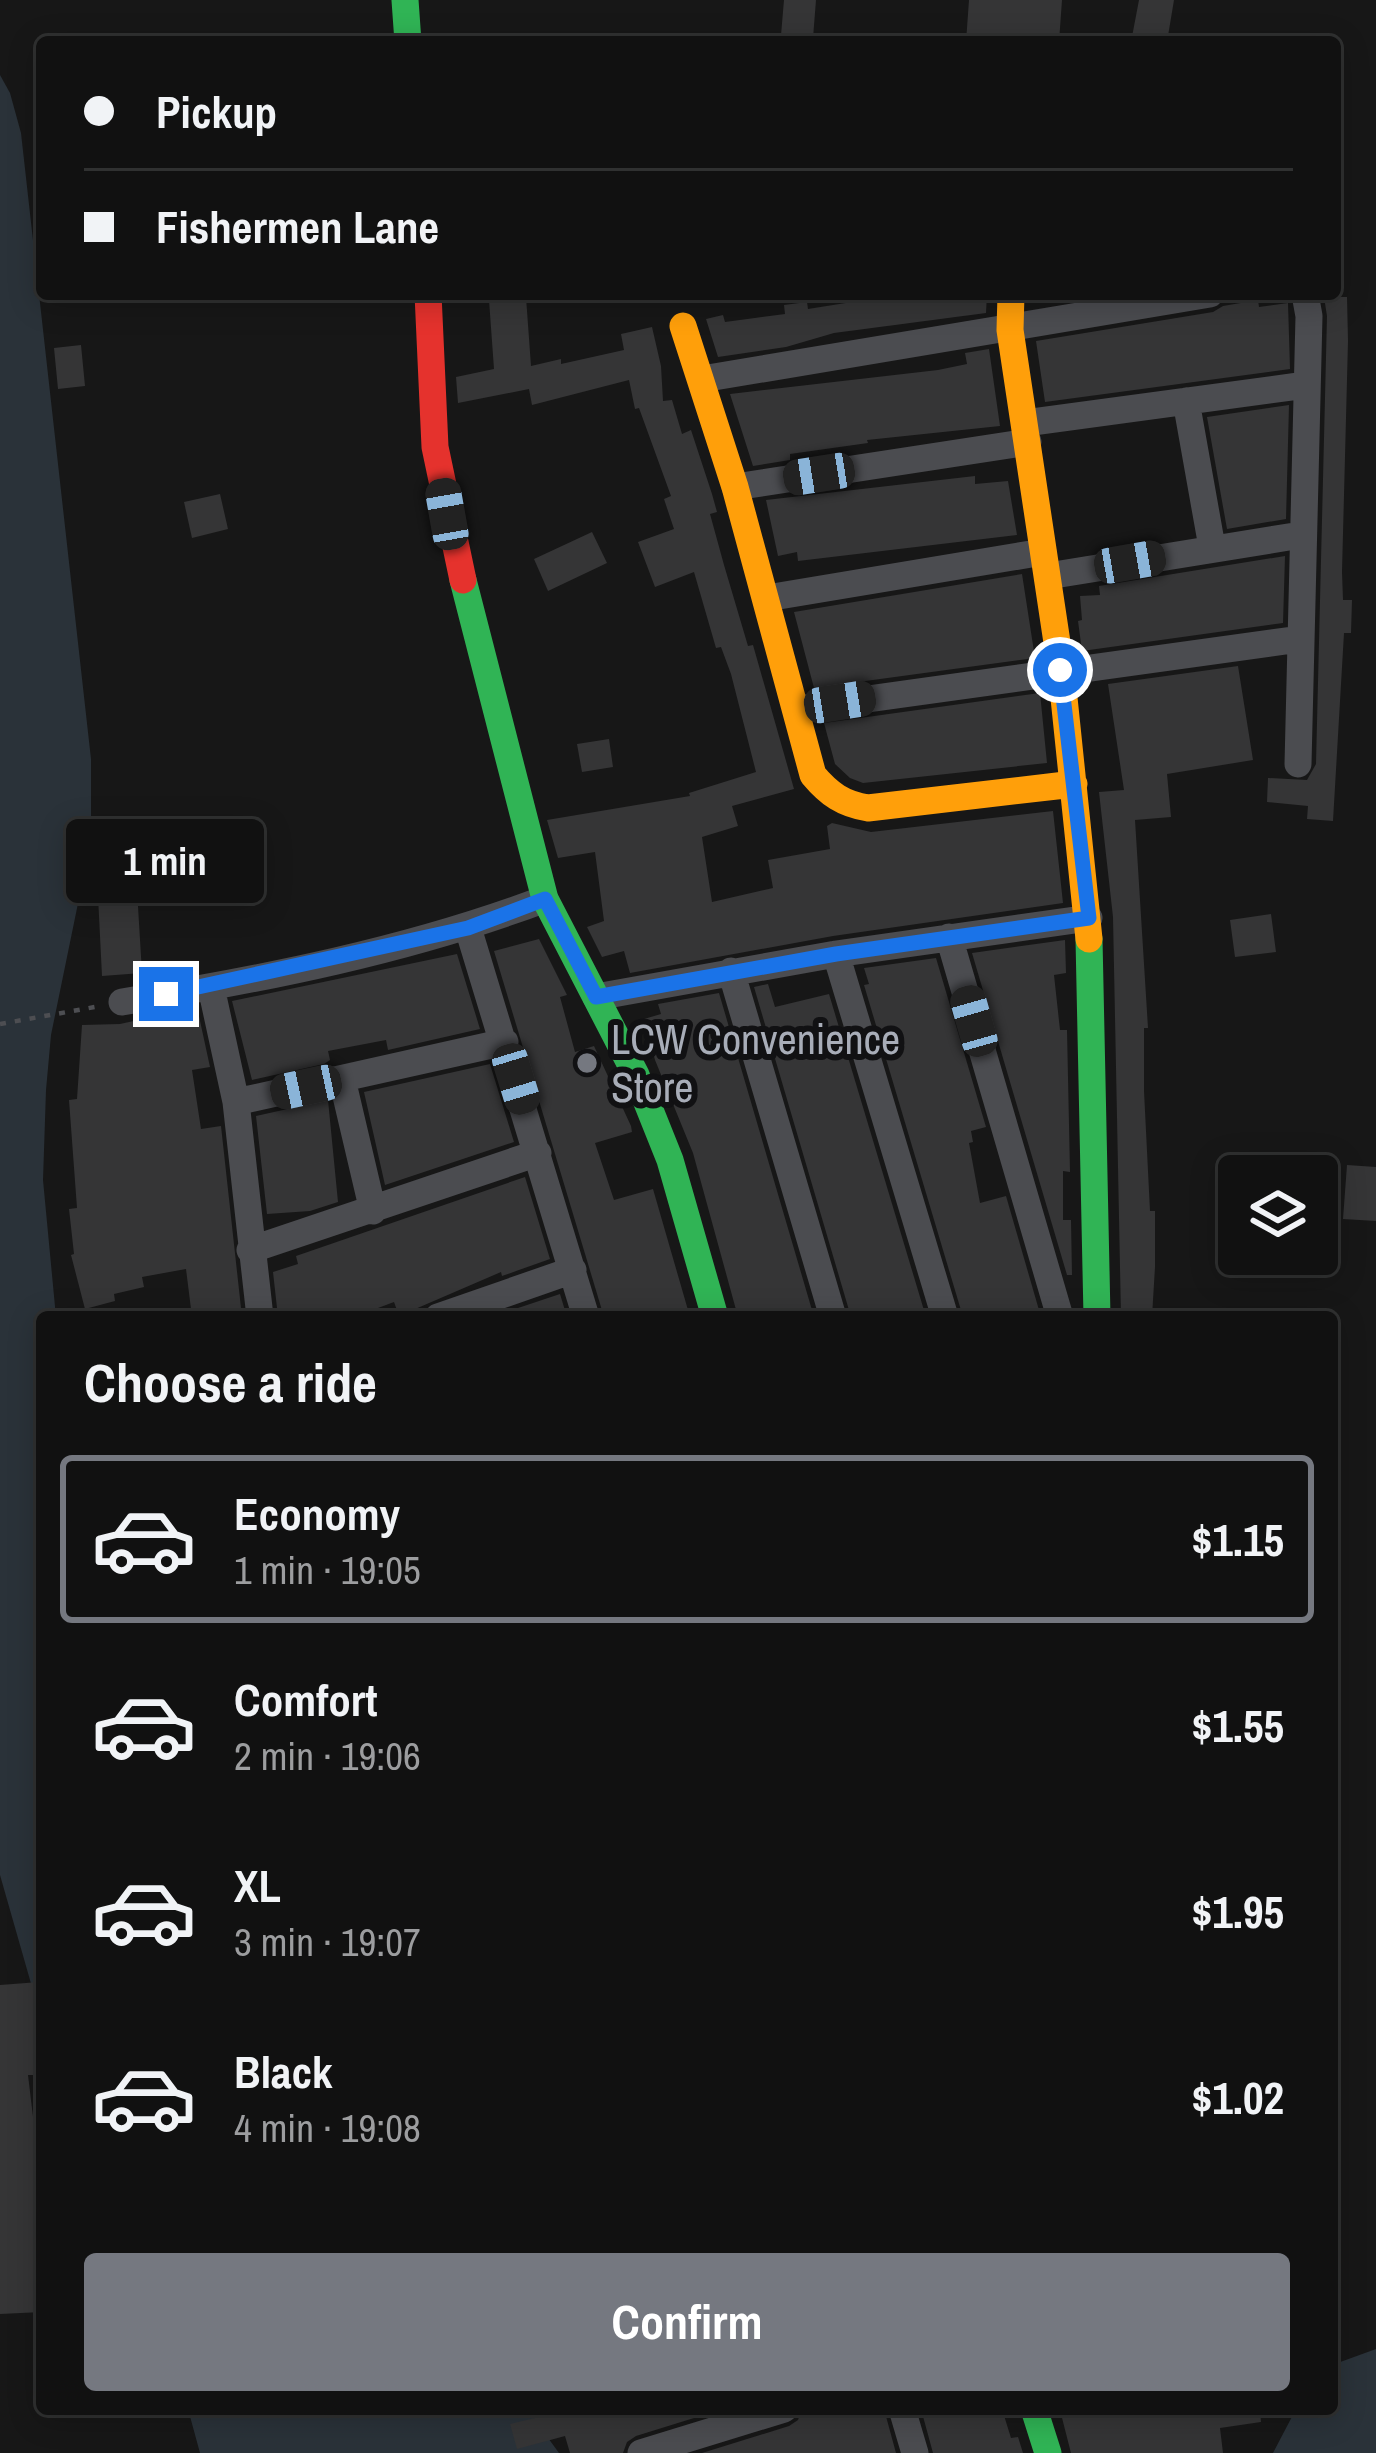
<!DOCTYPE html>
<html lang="en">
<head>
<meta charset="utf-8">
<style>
	:root { --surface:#111; --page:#1e1f1f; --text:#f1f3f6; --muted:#9c9d9f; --line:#303131; --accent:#757880 }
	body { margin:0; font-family:"Archivo Narrow",sans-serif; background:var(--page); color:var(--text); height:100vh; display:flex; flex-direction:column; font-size:45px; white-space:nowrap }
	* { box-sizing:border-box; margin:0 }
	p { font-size:39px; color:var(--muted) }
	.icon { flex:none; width:66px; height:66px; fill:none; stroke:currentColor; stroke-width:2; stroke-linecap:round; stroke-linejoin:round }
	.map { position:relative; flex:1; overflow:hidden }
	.details { position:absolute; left:36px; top:1311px; width:1302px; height:1104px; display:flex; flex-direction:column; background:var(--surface); border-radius:12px; box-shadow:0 6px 30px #0003,0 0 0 3px var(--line) }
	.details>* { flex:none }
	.banner { position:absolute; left:36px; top:36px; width:1305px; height:264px; border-radius:12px; box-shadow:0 6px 30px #0003,0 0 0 3px var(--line); display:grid; align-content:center; height:264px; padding:0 48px; background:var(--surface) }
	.buttons { position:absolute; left:1218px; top:1155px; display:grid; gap:24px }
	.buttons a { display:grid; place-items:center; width:120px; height:120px; border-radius:12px; background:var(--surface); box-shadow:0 6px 30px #0003,0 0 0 3px var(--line); font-size:60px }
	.end { position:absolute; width:54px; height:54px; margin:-27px; border:15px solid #1a73e8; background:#fff; box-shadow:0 0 0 6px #fff }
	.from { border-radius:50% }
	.bubble { position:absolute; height:84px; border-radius:12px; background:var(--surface); box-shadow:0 6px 30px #0003,0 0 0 3px var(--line); font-size:39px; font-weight:700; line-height:84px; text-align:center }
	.car { position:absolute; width:36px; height:72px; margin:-36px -18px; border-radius:15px; box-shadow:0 0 9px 3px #0007; background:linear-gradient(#222 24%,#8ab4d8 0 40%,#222 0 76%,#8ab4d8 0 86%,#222 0) }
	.banner b { display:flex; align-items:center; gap:42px; height:114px; font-size:45px }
	.banner b+b { border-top:3px solid var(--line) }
	.banner i { width:30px; height:30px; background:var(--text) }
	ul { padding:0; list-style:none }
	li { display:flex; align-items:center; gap:36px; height:168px; margin:0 24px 18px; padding:0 24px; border:6px solid transparent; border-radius:12px }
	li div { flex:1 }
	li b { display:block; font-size:45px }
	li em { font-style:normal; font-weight:700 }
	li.selected { border-color:var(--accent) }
	li>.icon { width:108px; height:108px; stroke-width:1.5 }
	h2 { padding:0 48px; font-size:54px; line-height:144px }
	.primary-button { display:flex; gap:24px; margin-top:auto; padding:24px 48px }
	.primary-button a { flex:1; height:138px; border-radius:12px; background:var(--accent); color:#fff; font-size:48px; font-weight:700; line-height:138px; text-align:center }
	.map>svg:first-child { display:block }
</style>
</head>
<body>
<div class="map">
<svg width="1376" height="2453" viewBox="0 0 1376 2453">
	<rect width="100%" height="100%" fill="#171717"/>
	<!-- water -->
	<path fill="#2a3239" d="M0,75L10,93L21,133L91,759V840L51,1035L46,1090L43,1180L56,1317H42V2022L0,1875Z
		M1376,2349V2453H1273L1296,2409H1332V2365Z
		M188,2409H527L559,2453H200Z"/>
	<!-- building -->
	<path fill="#353536" d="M784,0H816L813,38L781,35Z
		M969,0H1062L1059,42H966Z
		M1139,0H1174L1167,42H1131Z
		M902,294H987L986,313L834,333L786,347L718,357L706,319L723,315L725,322L785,314L784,305L807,302L808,309Z
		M526,297L531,366L561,359V364L624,350L621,334L652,327L661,366L663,401L672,400L682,434L691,430L712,494L717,512L710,514L724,565L748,646L753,645L794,789L732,806L738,826L702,837L712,902L773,888L768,860L830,849L827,826L832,823L871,832L1053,811L1063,903L833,936L630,973L624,951L602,957L587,927L604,921L595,852L558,858L547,820L690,796L689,793L756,772L731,674L721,647L716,648L694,572L655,587L638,542L674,529L664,499L671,496L639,408L635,409L629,380L532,405L529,389L458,403L456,377L494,369L489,300Z
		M1324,297H1347L1348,341L1342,572L1343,600H1352L1351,633H1344L1333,821L1307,819L1308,806L1267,802L1268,778L1307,780L1316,764L1327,316Z
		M1258,300L1259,307L1288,303L1290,369L1045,402L1036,341L1213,312L1223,306Z
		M81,345L85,386L58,389L54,348Z
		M989,349L1000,426L867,440L868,443L790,454V460L753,466L730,394L938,370L967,364L965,353Z
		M1289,405L1286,519L1227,529L1207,417Z
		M975,476V484L1008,481L1017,535L798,561L797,552L778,556L766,500Z
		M220,494L228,529L192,538L184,502Z
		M592,532L607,563L548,591L534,559Z
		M1285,556L1283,623L1082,651L1078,621L1082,620L1080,596L1100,595L1099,586Z
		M1022,574L1035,658L814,688L794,612Z
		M1238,666L1253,760L1167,774L1171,817L1135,820L1148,1028H1144V1091L1150,1211H1155V1267L1152,1317H1121L1113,917L1099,792L1124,790L1108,684Z
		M1040,693L1047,763L863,783L850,778L835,764L824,723Z
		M609,739L613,767L582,772L577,744Z
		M136,873L142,973L102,976L97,876Z
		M1271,914L1276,952L1235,957L1230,920Z
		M539,939L567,995L560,997L575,1052L594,1046L631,1126L632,1132L595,1143L614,1200L653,1189L690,1317H604L494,951Z
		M1065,940L1066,973L1054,975L1060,1030H1067L1070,1172L1063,1171V1220H1071L1072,1275H1067L972,953Z
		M457,954L480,1029L388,1050L386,1040L328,1051L330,1060L324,1064L252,1080L232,1001Z
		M936,958L986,1127L971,1131L973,1142L969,1143L980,1203L1006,1196L1041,1317H963L864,985L869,984L864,968Z
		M768,984L775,1007L829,994L926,1317H851L754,987Z
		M719,993L814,1317H738L693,1153L655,1060L644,1019L661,1014L658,1004Z
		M197,1007L210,1067L192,1070L201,1129L221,1126L242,1317H192L186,1269L142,1277L144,1287L114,1294L115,1301L85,1309L71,1255L74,1254L69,1209L77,1208L69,1100L77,1099L82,1025L120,1024Z
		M490,1064L514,1142L385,1185L364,1092Z
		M328,1100L338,1202L310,1211L267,1214L256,1116Z
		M1347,1165L1376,1167V1221L1343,1219Z
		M525,1177L550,1259L502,1276L501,1272L399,1316L394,1302L354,1317H278L273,1272L298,1264L296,1256Z
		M560,1294L567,1317H513L512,1310Z
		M39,1982L42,2075H28L34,2125L42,2124V2312L0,2314V1985Z
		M554,2409H723L636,2436L627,2442L623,2453H570L565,2436L517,2449L510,2424L555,2413Z
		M802,2409H810L811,2416L838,2409H884L896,2453H702L789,2426L798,2420Z
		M921,2409H1002L1011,2438L1018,2437L1023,2453H933Z
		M1080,2409H1260L1261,2422L1220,2428L1223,2453H1071L1061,2414Z"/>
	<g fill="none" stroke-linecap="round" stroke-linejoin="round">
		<!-- path -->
		<path stroke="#4d4e52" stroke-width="4.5" stroke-dasharray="6 9" stroke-linecap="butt" d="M0,1024L95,1007"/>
		<!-- street -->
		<path stroke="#4b4c50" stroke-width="27" d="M702,379L1210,294
			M1186,401L1212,547
			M1025,423L1306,385
			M735,487L1028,442
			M1048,576L1301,535
			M767,598L1043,552
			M796,709L1300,639
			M1298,764L1309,316L1305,294
			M468,928L586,1317
			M949,937L1060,1317
			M836,954L945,1317
			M731,971L833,1317
			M211,987L236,1102L260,1317
			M596,997L836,954L1089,918
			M122,1002C264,979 410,950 545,899
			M342,1079L373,1211
			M236,1102L505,1042
			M250,1250L538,1153
			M438,1317L573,1270
			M902,2409L915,2453
			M641,2453L784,2409"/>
		<!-- fast -->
		<path stroke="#30b455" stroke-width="27" d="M405,0L408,42
			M463,580L545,899L636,1075L670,1160L715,1317
			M1089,939L1097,1317
			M1034,2409L1048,2453"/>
		<!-- slow -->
		<path stroke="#ff9f0a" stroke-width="27" d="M1011,294L1010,330L1061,669L1089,939
			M683,326L735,487L813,775C829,794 843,804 868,808L1074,784"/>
		<!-- jam -->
		<path stroke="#e5322d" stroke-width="27" d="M428,294L435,447L463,580"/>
	</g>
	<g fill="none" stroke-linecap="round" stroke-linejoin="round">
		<!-- route -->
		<path stroke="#1a73e8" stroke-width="15" d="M166,994L468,928L545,899L596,997L836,954L1089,918L1060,670"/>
	</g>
	<!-- markers -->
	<circle fill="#757880" stroke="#111113" stroke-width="4.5" cx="587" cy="1063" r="12"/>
	<g text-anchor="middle" stroke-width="12" stroke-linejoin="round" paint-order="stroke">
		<!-- poi labels -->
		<g font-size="42" fill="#a8adb8" stroke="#111113" text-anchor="start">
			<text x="611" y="1054">LCW Convenience<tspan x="611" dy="48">Store</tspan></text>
		</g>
	</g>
</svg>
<div class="buttons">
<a><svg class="icon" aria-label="layers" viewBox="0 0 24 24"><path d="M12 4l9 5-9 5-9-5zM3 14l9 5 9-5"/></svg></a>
</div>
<i class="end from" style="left:1060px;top:670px"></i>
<i class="end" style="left:166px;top:994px"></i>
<div class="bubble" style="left:66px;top:819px;width:198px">1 min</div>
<i class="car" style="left:819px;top:474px;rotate:261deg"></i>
<i class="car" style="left:447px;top:514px;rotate:350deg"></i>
<i class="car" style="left:1130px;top:562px;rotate:80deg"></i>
<i class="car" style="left:840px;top:702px;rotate:81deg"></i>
<i class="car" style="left:974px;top:1021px;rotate:344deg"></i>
<i class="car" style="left:516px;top:1079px;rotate:163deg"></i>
<i class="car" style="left:306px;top:1087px;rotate:258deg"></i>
<div class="banner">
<b><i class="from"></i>Pickup</b>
<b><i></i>Fishermen Lane</b>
</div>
<section class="details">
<h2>Choose a ride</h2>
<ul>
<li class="selected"><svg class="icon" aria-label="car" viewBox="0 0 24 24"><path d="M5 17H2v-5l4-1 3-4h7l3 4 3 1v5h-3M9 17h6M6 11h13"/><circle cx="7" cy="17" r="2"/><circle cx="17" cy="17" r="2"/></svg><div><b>Economy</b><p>1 min · 19:05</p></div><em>$1.15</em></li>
<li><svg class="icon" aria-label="car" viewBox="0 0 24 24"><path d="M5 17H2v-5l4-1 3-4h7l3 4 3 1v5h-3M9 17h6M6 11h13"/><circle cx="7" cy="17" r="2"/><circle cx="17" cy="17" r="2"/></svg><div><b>Comfort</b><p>2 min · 19:06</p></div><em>$1.55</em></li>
<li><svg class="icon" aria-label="car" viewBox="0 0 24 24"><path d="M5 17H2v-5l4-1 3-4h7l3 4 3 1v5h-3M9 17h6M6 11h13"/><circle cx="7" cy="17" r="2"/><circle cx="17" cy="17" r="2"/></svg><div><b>XL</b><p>3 min · 19:07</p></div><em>$1.95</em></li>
<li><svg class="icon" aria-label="car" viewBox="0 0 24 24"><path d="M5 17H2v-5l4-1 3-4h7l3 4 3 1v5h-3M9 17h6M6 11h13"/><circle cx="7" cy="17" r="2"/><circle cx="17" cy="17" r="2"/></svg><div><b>Black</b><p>4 min · 19:08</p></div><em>$1.02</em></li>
</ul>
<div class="primary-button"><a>Confirm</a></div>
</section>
</div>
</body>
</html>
